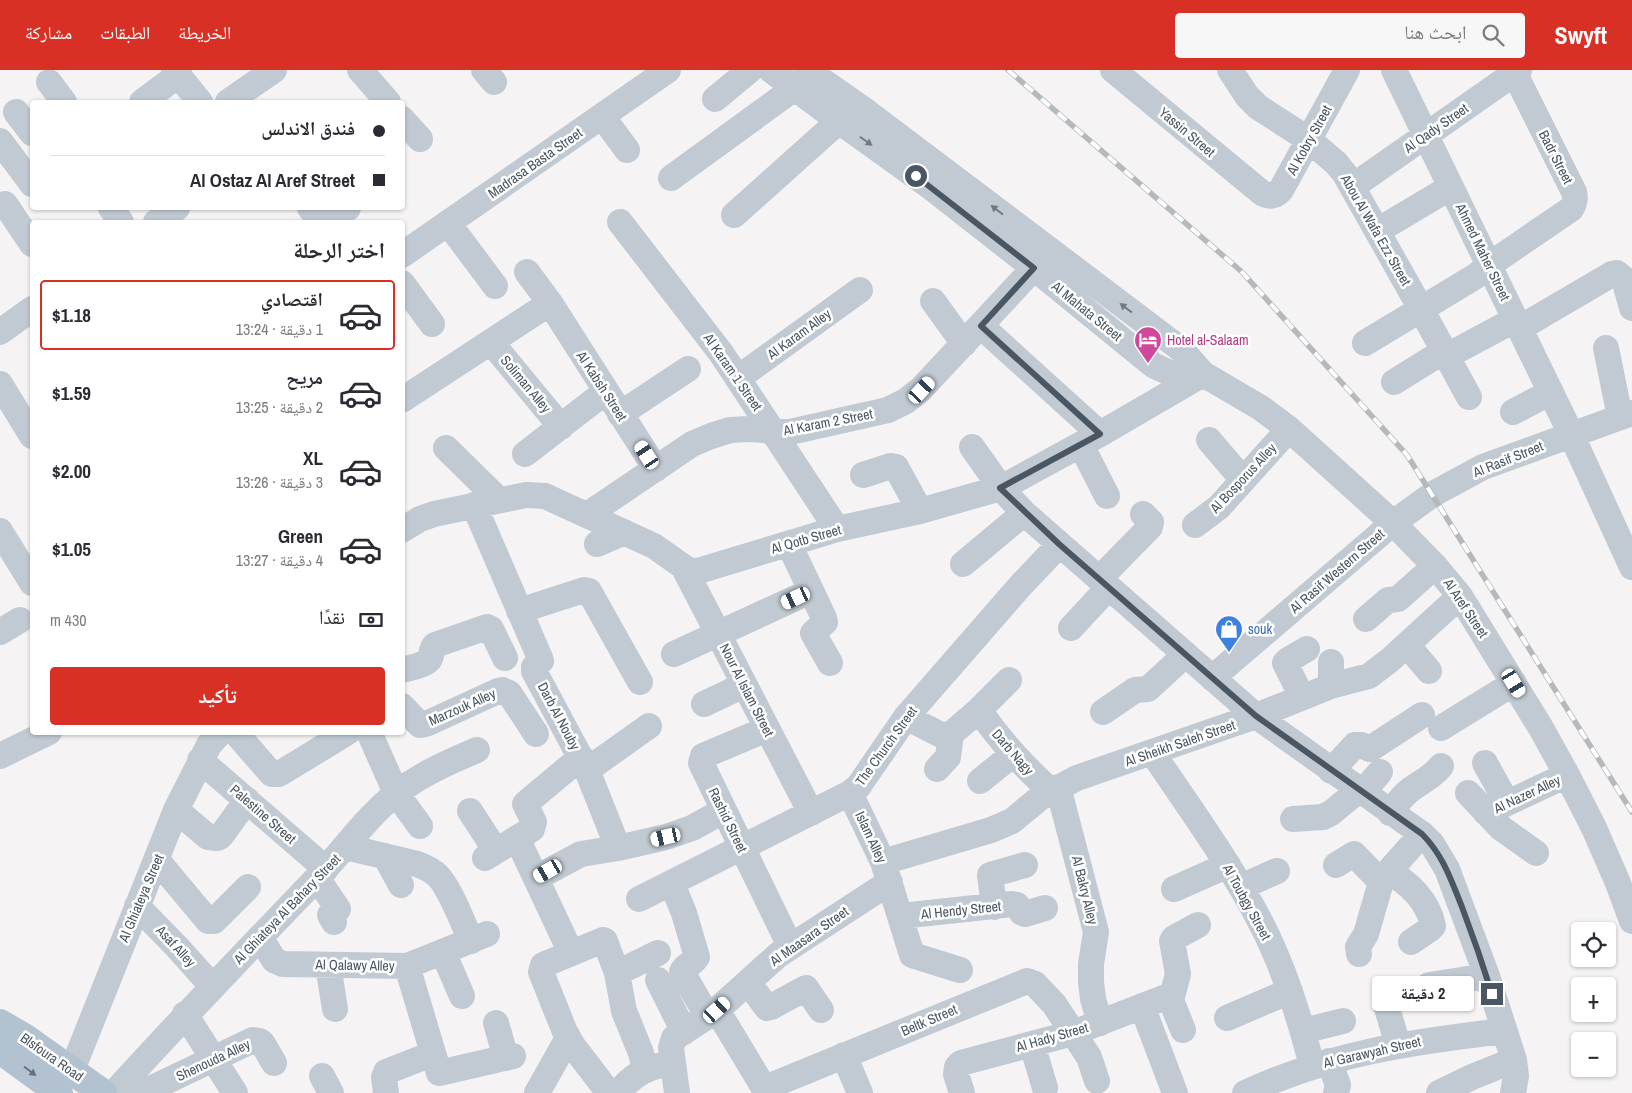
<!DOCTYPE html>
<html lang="ar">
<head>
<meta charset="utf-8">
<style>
	:root { --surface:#fff; --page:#f7f7f7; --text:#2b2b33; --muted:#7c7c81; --line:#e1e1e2; --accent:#d93025 }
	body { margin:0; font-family:"Archivo Narrow","Noto Naskh Arabic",sans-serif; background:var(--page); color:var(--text); direction:rtl; height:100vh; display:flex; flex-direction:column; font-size:19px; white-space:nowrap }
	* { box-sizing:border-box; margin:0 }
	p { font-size:16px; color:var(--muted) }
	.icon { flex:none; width:28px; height:28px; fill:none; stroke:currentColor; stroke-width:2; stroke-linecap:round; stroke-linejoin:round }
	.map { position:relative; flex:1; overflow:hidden; direction:ltr }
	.drawer { position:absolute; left:30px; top:150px; width:375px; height:515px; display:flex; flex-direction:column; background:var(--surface); border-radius:5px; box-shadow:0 1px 4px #0004; direction:rtl }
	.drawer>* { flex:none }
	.top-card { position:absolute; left:30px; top:30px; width:375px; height:110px; border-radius:5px; box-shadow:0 1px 4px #0004; direction:rtl; display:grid; align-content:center; height:110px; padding:0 20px; background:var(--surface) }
	.fabs { position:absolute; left:1571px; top:852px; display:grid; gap:10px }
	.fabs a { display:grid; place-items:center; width:45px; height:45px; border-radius:5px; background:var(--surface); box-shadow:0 1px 4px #0004; font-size:25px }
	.end { position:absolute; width:22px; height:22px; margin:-11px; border:6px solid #4a5661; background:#fff; box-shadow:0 0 0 2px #fff }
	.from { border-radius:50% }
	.bubble { position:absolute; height:35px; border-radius:5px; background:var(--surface); box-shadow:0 1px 4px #0004; font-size:16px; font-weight:800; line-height:35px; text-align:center; direction:rtl }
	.car { position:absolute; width:15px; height:30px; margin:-15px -8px; border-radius:6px; box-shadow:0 0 4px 1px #0007; background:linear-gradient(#fff 24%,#345 0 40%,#fff 0 76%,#345 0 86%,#fff 0) }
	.top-card b { display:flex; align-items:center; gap:18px; height:48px; font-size:19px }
	.top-card b+b { border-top:1px solid var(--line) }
	.top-card i { width:12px; height:12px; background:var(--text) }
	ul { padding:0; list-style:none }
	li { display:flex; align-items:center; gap:15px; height:70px; margin:0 10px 8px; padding:0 10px; border:2px solid transparent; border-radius:5px }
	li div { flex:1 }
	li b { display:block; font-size:19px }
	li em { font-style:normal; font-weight:800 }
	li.on { border-color:var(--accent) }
	li>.icon { width:45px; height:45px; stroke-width:1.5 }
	h2 { padding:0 20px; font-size:22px; line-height:60px }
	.pay { display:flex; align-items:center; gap:12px; height:55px; padding:0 20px; font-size:19px }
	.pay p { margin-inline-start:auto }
	.button { display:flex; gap:10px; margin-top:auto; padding:10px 20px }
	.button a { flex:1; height:58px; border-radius:5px; background:var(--accent); color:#fff; font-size:20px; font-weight:800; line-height:58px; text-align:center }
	header { display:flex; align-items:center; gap:30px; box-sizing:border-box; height:70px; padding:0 25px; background:var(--accent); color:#fff }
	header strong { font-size:24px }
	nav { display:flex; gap:28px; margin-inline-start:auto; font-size:18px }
	.search { width:350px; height:45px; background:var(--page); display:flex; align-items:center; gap:12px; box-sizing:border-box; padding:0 18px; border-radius:5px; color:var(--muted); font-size:19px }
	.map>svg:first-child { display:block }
</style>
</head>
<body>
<header>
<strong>Swyft</strong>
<div class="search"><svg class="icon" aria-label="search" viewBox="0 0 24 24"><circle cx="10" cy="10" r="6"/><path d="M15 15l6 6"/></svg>ابحث هنا</div>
<nav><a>الخريطة</a><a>الطبقات</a><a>مشاركة</a></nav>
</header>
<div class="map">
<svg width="1632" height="1023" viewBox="0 0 1632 1023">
	<rect width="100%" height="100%" fill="#f5f3f3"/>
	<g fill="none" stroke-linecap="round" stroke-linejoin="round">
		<!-- minor -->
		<path stroke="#c1cad2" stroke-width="26" d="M174,0L200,32
			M360,0L388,32
			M484,0L494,12
			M771,0L839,51L932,118L1034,198L1153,295C1172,305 1181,307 1202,304
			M807,0L867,42L1182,280L1203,304L1261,338L1289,359L1393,453L1435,496L1460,526L1541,658L1567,705L1594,758L1618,813L1632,851
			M1113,0L1262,123C1270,127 1274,127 1281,120L1347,0
			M1230,0L1247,26L1258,37L1309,70L1336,93L1345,104L1421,239L1469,327
			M1394,0L1571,364L1632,497
			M49,12L64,32
			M715,29L750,0
			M142,32L169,12L179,0
			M228,32L274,0
			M16,42L32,63
			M602,46L627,80
			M402,49L420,69
			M0,71L32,114
			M671,108L796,17
			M1352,117L1519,0
			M5,134L32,174
			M111,138L121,152
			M310,138L320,152
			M734,145L839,51
			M156,152L177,138
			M328,152L348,138
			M620,152L721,283L837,459
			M448,153L495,216
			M1377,161L1451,117
			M402,185L668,0
			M527,202L550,233L656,399
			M402,213L432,254
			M933,231L964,274
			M981,256L1100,364
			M1520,258L1612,204L1617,203L1624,209L1632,238
			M0,262L32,239
			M491,272L561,357
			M1365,273L1476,206L1489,195L1571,139C1575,133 1576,129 1574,122L1513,0
			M1606,278L1620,347
			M1447,286L1516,249
			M738,308L860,220
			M1394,312L1444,281
			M0,314L32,366
			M402,330L550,233
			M1513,342L1551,322
			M620,344L688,299
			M1209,370L1243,410
			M1081,375L1107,426
			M972,377L1001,418L1024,443L1256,646L1422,764L1432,774L1447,799L1487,906L1514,990L1516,1006L1513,1023
			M446,378L499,430
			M525,384L605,322
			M863,405L891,396L896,397L920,441
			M474,435L540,588L541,591L534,597V601L587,700L618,778
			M587,445L692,374L711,366L730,360L750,359L790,362L888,340L906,331L921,319L1034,198
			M1195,455L1219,437L1289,359
			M402,460L420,449L434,444L526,425L545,426L654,476L688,500L698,501L837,459L920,441L1001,418L1100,364L1203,304
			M0,461L32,513
			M597,474L624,462
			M789,474L824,548L825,552L813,563L830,593
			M963,494L1024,443
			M684,498L811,743
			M1099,509L1150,457L1151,452L1143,444
			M519,541L584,520L589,521L640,612
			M1366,549L1388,530L1398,529L1435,496
			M1071,558L1109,517
			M0,562L20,550
			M1407,575L1429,601
			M674,584L811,521
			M1331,592V616
			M402,600C410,598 424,595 429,590C433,585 430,580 435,575L487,557L491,559L505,588
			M1212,608L1393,453L1433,424L1483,397L1632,343
			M1302,627L1285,593L1288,590L1307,579
			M704,634L744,615
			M402,636L420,655L426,654L498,621L502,620L509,623L536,664
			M979,640C1000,671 1023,696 1051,721
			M1103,642L1135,620L1148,619L1185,585
			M906,647L941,665L951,664L979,640L1009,610
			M1441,658L1514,613
			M767,659L703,686L701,693L790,876
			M235,662L269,701L272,704H279L348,662
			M369,662L396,723L420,756
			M1152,682C1191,740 1233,797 1264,859C1286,903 1300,949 1312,996
			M0,686L49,662
			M200,690L326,799
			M1485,693L1507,733
			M937,699L948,687L951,664
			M587,700L649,656
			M1331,701L1355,675H1361L1370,679L1422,645
			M980,711L1012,685
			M1058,717L1096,862L1091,894V912L1093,929L1100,953
			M850,723L883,792L912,885L960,900
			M1362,723L1380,702
			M1468,723L1501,758L1536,783
			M176,740L208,767L217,768L221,766L247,730
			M470,741L496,781
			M1390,743C1396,735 1401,727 1409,721C1420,712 1432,708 1441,696
			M1486,743L1567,705
			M1293,749L1323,747L1331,743L1359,720
			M517,768L571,883
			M346,777L417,794C425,797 432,800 438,806C451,820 463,853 471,871
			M385,786L401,815
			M485,788L532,759L534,752L525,734L581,687
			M157,790L208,851H214L248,817
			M883,792L991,760L1012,751L1041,727L1077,708L1256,646L1331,616L1369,606L1390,590L1460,526
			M1336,795L1354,784L1381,812
			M1389,801C1409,814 1428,830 1433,856L1430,859L1411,872
			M317,808L338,839L330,845L334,852
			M536,808L581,784L618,778L666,767L692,758L723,741
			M672,814L684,843L697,887C694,894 684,895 682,902L708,947
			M1241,817L1277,801
			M1174,819L1228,795
			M639,829L850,723L858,717L906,647L1021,515L1059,475
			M137,836L177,877L213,917
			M994,837L990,805L1025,795
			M901,846L1012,834L1017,835L1022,843L1025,844L1045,838
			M260,867L274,890L283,894L407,896L487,864
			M443,882L462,926
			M1359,884L1358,877L1366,864L1381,812L1389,801L1422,764
			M328,895L335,939
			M407,896L439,1003L513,986
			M617,903L658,883
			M658,910L684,962
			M748,912L767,938L771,937L806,918L821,940
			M1429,915L1487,906
			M1386,935L1398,975
			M1142,936L1175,1023
			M717,940L767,1023
			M185,944L235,1023
			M1227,948L1290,921
			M496,953L506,988
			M1183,960L1171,930L1178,904L1172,871L1174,868L1198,855
			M1303,961L1343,951
			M1032,974L1045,1018
			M844,985L860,1023
			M1329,991L1338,1015L1336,1023
			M72,1000L176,740L209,675L221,662
			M322,1006L331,1023
			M765,1018L1027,911L1035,914L1054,934L1089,987L1097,1011
			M114,1023C180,950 249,879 317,808C344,780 367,746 397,723C421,704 449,692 477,680
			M142,1023L253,970L260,971L263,974L274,993
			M386,1023L384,1007L386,1002L432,984
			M537,1023L568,968
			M609,1023L573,976L565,962L541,902L543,895L603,870L605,871L617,903L624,941L641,983L645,1000
			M618,1023C629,1009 644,998 662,995
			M677,1023L671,978L674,968L717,940L778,885L890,812
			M962,1023L956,1004L957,997L961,993L1073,963L1171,925
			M1245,1023C1332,983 1410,972 1504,961
			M1439,1023L1472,1007L1514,990"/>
		<!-- major -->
		<path stroke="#b3c2d1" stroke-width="28" d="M0,953L24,967L103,1023
			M0,980L59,1023"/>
		<!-- rail casing -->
		<g stroke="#b5b8bd" stroke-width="5.5">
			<path id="rail" d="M1008,0L1242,202L1407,385L1632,742"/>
		</g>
		<!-- rail -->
		<use href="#rail" stroke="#fff" stroke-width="4" stroke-dasharray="11" stroke-linecap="butt"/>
	</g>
	<!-- one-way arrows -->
	<defs><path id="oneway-solid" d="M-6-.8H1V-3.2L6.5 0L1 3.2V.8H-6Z" transform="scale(1.25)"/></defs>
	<g fill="#6e7983">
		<use href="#oneway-solid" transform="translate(866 71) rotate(35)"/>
		<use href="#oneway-solid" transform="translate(997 140) rotate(-143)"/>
		<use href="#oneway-solid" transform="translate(1126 238) rotate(-143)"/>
	</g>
	<use fill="#64717d" href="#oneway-solid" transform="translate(30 1001) rotate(37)"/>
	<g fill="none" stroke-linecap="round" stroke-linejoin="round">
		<!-- route -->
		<path stroke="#4a5661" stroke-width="6" d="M916,106L1034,198L981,256L1100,364L1000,418L1059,474L1256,646L1422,764C1443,785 1451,810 1462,837C1473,866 1483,895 1492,924"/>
	</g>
	<!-- icons -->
	<defs>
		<g id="hotel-pin" transform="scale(1.4375)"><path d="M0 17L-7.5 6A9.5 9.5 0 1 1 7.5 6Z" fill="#d1479c" stroke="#fff"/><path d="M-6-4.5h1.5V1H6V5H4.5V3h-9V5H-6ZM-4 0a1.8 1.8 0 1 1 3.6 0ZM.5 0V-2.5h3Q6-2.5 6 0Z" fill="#fff"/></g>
		<g id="shop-pin" transform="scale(1.4375)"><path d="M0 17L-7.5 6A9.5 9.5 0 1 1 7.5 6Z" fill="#3f7fe0" stroke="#fff"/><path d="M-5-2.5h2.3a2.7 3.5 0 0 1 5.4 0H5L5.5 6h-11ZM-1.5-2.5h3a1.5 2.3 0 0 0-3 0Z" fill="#fff"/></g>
	</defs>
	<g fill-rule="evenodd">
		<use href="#hotel-pin" x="1148" y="270"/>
		<use href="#shop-pin" x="1229" y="559"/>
	</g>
	<g text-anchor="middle" stroke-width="5" stroke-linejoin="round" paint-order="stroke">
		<!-- street labels -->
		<g font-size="14" fill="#4a5661" stroke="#fff">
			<text transform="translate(1436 58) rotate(-35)" y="5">Al Qady Street</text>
			<text transform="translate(1187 62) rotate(40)" y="5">Yassin Street</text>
			<text transform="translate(1309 70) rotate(-61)" y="5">Al Kobry Street</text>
			<text transform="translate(1556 87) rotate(63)" y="5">Badr Street</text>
			<text transform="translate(535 93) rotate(-35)" y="5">Madrasa Basta Street</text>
			<text transform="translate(1376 160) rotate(60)" y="5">Abou Al Wafa Ezz Street</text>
			<text transform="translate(1483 182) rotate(64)" y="5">Ahmed Maher Street</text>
			<text transform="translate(1087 241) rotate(39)" y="5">Al Mahata Street</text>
			<text transform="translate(799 264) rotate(-36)" y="5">Al Karam Alley</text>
			<text transform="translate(733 302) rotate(55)" y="5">Al Karam 1 Street</text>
			<text transform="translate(526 314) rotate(50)" y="5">Soliman Alley</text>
			<text transform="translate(602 316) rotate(57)" y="5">Al Kabsh Street</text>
			<text transform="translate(828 352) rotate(-11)" y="5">Al Karam 2 Street</text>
			<text transform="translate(1508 389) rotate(-22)" y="5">Al Rasif Street</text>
			<text transform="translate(1243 408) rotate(-47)" y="5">Al Bosporus Alley</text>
			<text transform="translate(806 469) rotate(-16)" y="5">Al Qotb Street</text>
			<text transform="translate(1337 501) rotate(-41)" y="5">Al Rasif Western Street</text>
			<text transform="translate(1466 538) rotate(56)" y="5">Al Aref Street</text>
			<text transform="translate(747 620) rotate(63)" y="5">Nour Al Islam Street</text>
			<text transform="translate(462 637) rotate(-24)" y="5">Marzouk Alley</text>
			<text transform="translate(559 646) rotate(62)" y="5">Darb Al Nouby</text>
			<text transform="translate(1180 673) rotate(-19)" y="5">Al Sheikh Saleh Street</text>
			<text transform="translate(886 676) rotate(-54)" y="5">The Church Street</text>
			<text transform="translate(1013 682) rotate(49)" y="5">Darb Nagy</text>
			<text transform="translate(1527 724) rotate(-25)" y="5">Al Nazer Alley</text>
			<text transform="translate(263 744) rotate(41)" y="5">Palestine Street</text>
			<text transform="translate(728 750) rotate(64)" y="5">Rashid Street</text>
			<text transform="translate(871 767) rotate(65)" y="5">Islam Alley</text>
			<text transform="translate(1085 820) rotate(76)" y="5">Al Bakry Alley</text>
			<text transform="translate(141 828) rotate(-67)" y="5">Al Ghiateya Street</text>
			<text transform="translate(1247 832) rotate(61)" y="5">Al Toubgy Street</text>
			<text transform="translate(287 839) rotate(-46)" y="5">Al Ghiateya Al Bahary Street</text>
			<text transform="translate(961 840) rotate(-6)" y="5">Al Hendy Street</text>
			<text transform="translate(809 866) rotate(-35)" y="5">Al Maasara Street</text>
			<text transform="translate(176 876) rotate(47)" y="5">Asaf Alley</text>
			<text transform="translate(355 895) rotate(1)" y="5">Al Qalawy Alley</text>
			<text transform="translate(929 950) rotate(-23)" y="5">Beltk Street</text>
			<text transform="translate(1052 967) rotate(-16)" y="5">Al Hady Street</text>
			<text transform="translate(1372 982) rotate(-13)" y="5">Al Garawyah Street</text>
			<text transform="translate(52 987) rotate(35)" y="5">Blsfoura Road</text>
			<text transform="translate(213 990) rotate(-25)" y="5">Shenouda Alley</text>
		</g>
		<!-- hotel labels -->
		<g font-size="14" fill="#b23c85" stroke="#fff" text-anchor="start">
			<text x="1167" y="275">Hotel al-Salaam</text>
		</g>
		<!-- shop labels -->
		<g font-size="14" fill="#366cbe" stroke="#fff" text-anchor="start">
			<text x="1248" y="564">souk</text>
		</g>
	</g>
</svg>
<div class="fabs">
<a><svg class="icon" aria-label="locate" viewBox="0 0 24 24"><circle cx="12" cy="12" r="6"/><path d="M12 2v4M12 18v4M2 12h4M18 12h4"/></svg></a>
<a>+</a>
<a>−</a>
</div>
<i class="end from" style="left:916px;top:106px"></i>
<i class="end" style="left:1492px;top:924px"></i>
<div class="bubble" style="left:1372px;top:906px;width:102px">2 دقيقة</div>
<i class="car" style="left:922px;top:320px;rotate:43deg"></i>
<i class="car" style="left:647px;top:385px;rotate:327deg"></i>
<i class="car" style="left:796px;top:528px;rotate:245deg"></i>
<i class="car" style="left:1514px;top:613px;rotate:149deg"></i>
<i class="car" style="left:666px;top:767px;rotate:257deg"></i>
<i class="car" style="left:548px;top:801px;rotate:240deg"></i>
<i class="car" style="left:717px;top:940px;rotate:48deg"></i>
<div class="top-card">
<b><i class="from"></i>فندق الاندلس</b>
<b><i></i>Al Ostaz Al Aref Street</b>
</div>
<section class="drawer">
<h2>اختر الرحلة</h2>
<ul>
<li class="on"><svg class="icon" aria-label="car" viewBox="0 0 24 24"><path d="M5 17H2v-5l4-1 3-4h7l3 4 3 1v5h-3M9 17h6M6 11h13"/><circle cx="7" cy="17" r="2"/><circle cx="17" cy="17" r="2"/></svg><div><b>اقتصادي</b><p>1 دقيقة · 13:24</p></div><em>$1.18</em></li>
<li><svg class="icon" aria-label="car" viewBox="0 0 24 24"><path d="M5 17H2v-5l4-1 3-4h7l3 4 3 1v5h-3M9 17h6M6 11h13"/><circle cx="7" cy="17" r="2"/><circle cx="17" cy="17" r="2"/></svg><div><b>مريح</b><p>2 دقيقة · 13:25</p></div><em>$1.59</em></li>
<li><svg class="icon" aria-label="car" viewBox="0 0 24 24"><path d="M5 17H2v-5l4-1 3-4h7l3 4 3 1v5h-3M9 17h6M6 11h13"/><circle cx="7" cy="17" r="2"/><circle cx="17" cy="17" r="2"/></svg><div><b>XL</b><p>3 دقيقة · 13:26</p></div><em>$2.00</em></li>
<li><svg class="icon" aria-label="car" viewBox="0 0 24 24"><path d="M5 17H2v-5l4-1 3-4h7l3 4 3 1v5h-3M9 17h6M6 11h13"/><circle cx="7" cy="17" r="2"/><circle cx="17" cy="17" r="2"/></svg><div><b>Green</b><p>4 دقيقة · 13:27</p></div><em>$1.05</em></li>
</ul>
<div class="pay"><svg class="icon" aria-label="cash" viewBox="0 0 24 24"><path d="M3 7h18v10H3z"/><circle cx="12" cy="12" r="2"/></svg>نقدًا<p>430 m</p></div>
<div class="button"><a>تأكيد</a></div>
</section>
</div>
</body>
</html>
